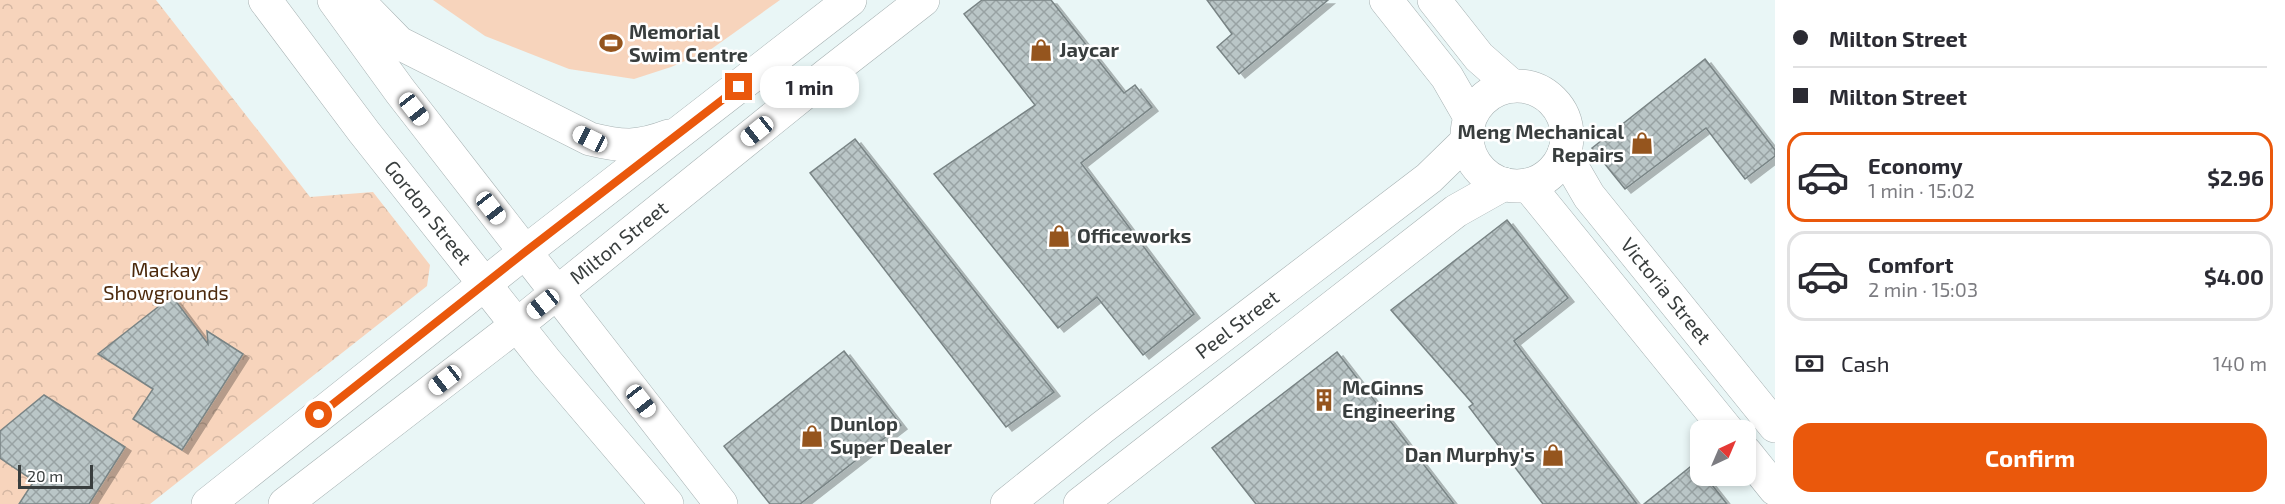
<!DOCTYPE html>
<html lang="en">
<head>
<meta charset="utf-8">
<style>
	:root { --surface:#fff; --page:#f7f7f7; --text:#2b2b33; --muted:#7c7c81; --line:#e1e1e2; --accent:#ea580c }
	body { margin:0; font-family:"Exo 2",sans-serif; background:var(--page); color:var(--text); height:100vh; display:flex; flex-direction:column; font-size:22px; white-space:nowrap }
	* { box-sizing:border-box; margin:0 }
	p { font-size:20px; color:var(--muted) }
	.icon { flex:none; width:33px; height:33px; fill:none; stroke:currentColor; stroke-width:2; stroke-linecap:round; stroke-linejoin:round }
	.map { position:relative; flex:1; overflow:hidden }
	.drawer { display:flex; flex-direction:column; background:var(--surface); width:510px }
	.drawer>* { flex:none }
	.guide { display:grid; align-content:center; height:132px; padding:0 18px; background:var(--surface) }
	.needle { width:39px; rotate:44deg }
	.buttons { position:absolute; left:1690px; top:420px; display:grid; gap:12px }
	.buttons a { display:grid; place-items:center; width:66px; height:66px; border-radius:12px; background:var(--surface); box-shadow:0 3px 9px #0003; font-size:30px }
	.scale { position:absolute; left:18px; bottom:15px; width:75px; box-sizing:border-box; padding-left:6px; border:3px solid #393e3e; border-top:0; font-size:16px; line-height:21px; white-space:nowrap; color:#393e3e; -webkit-text-stroke:4px #fff; paint-order:stroke }
	.end { position:absolute; width:27px; height:27px; margin:-14px; border:8px solid #ea580c; background:#fff; box-shadow:0 0 0 3px #fff }
	.from { border-radius:50% }
	.bubble { position:absolute; height:42px; border-radius:18px; background:var(--surface); box-shadow:0 3px 9px #0003; font-size:20px; font-weight:700; line-height:42px; text-align:center }
	.car { position:absolute; width:18px; height:36px; margin:-18px -9px; border-radius:8px; box-shadow:0 0 4px 2px #0007; background:linear-gradient(#fff 24%,#345 0 40%,#fff 0 76%,#345 0 86%,#fff 0) }
	.guide b { display:flex; align-items:center; gap:21px; height:57px; font-size:22px }
	.guide b+b { border-top:2px solid var(--line) }
	.guide i { width:15px; height:15px; background:var(--text) }
	ul { padding:0; list-style:none }
	li { display:flex; align-items:center; gap:18px; height:90px; margin:0 12px 9px; padding:0 6px; border:3px solid var(--line); border-radius:18px }
	li div { flex:1 }
	li b { display:block; font-size:22px }
	li em { font-style:normal; font-weight:700 }
	li.selected { border-color:var(--accent) }
	li>.icon { width:54px; height:54px; stroke-width:1.5 }
	.pay { display:flex; align-items:center; gap:15px; height:66px; padding:0 18px; font-size:22px }
	.pay p { margin-inline-start:auto }
	.primary-button { display:flex; gap:12px; margin-top:auto; padding:12px 18px }
	.primary-button a { flex:1; height:69px; border-radius:18px; background:var(--accent); color:#fff; font-size:24px; font-weight:700; line-height:69px; text-align:center }
	main { display:flex; flex:1; min-height:0 }
	.map>svg:first-child { display:block }
</style>
</head>
<body>
<main>
<div class="map">
<svg width="1775" height="504" viewBox="0 0 1775 504">
	<defs>
		<pattern id="park-crowns" width="20" height="18" patternUnits="userSpaceOnUse" patternTransform="scale(1.5)"><rect width="20" height="18" fill="#f7d4bc"/><path d="M2 6a3 3 0 1 1 6 0M12 15a3 3 0 1 1 6 0" fill="none" stroke="#d4b7a3"/></pattern>
		<pattern id="building-cross-hatch" width="8" height="8" patternUnits="userSpaceOnUse" patternTransform="scale(1.5)"><rect width="8" height="8" fill="#bac6c7"/><path d="M0 0l8 8M0 8l8-8" fill="none" stroke="#98a2a3"/></pattern>
		<filter id="shadow"><feDropShadow dx="6" dy="4" stdDeviation="0" flood-color="#0004"/></filter>
	</defs>
	<rect width="100%" height="100%" fill="#e9f6f6"/>
	<!-- park -->
	<path fill="url(#park-crowns)" d="M0,0H156L310,197L373,192L430,265L427,286L150,504H0Z"/>
	<!-- pitch -->
	<path fill="#f7d4bc" d="M433,0H780L710,50L671,67L634,79L569,69L485,36Z"/>
	<!-- building -->
	<path fill="url(#building-cross-hatch)" stroke="#798485" stroke-width="1.5" filter="url(#shadow)" d="M982,0H1051L1124,93L1135,85L1152,107L1081,163L1194,314L1143,355L1097,297L1058,328L934,174L1035,105L964,14Z
		M1207,0H1328L1239,74L1217,47L1232,34Z
		M1705,59L1775,150V156L1745,179L1706,128L1625,189L1592,148Z
		M855,139L1054,392L1006,427L810,173Z
		M1507,220L1568,298L1514,341L1637,504H1543L1469,407L1473,404L1391,310Z
		M172,296L208,344L207,331L243,354L182,450L133,419L153,389L98,354Z
		M844,351L901,425L800,504H770L724,446Z
		M1337,352L1454,504H1256L1212,448Z
		M44,395L125,447L89,504H19L34,481L0,458V431Z
		M1695,463L1701,471V476H1705L1727,504H1644Z"/>
	<g fill="none" stroke-linecap="round" stroke-linejoin="round">
		<!-- secondary casing -->
		<g stroke="#a6b1b2" stroke-width="34">
			<g id="secondary">
				<path id="s1" d="M265,0L364,132L547,363L667,504"/>
				<path d="M334,0L400,91L721,504"/>
				<path d="M357,0L399,43L590,139C623,147 637,148 669,136"/>
				<path d="M1386,0L1447,77L1470,117"/>
				<path d="M1434,0L1479,57L1512,86"/>
				<circle cx="1517" cy="136" r="50"/>
				<path id="s2" d="M1564,153L1589,196L1775,426"/>
				<path d="M1528,185L1727,430"/>
				<path d="M1746,453L1775,489"/>
				<path d="M208,504L525,252L850,0"/>
				<path id="s3" d="M285,504L517,325L828,74L923,0"/>
				<path id="s4" d="M1007,504L1103,427L1429,178L1467,141"/>
				<path d="M1080,504L1456,211L1504,184"/>
			</g>
		</g>
		<!-- secondary -->
		<use href="#secondary" stroke="#fff" stroke-width="33"/>
	</g>
	<g fill="none" stroke-linecap="round" stroke-linejoin="round">
		<!-- route -->
		<path stroke="#ea580c" stroke-width="8" d="M319,415L525,252L739,87"/>
	</g>
	<!-- icons -->
	<defs>
		<g id="stadium-bare" transform="scale(1.8)"><path d="M0-5a6.5 5 0 1 0 0 10a6.5 5 0 1 0 0-10ZM-3.5-1.8h7v3.6h-7Z" fill="#95551e" stroke="#fff" stroke-width="2.5" paint-order="stroke"/></g>
		<g id="shop-bare" transform="scale(1.8)"><path d="M-5-2.5h2.3a2.7 3.5 0 0 1 5.4 0H5L5.5 6h-11ZM-1.5-2.5h3a1.5 2.3 0 0 0-3 0Z" fill="#95551e" stroke="#fff" stroke-width="2.5" paint-order="stroke"/></g>
		<g id="building-bare" transform="scale(1.8)"><path d="M-4-6H4V6H1V3H-1V6H-4ZM-2.5-4.3h1.7v1.8h-1.7ZM.8-4.3h1.7v1.8H.8ZM-2.5-1h1.7V.8h-1.7ZM.8-1h1.7V.8H.8Z" fill="#95551e" stroke="#fff" stroke-width="2.5" paint-order="stroke"/></g>
	</defs>
	<g fill-rule="evenodd">
		<use href="#stadium-bare" x="611" y="43"/>
		<use href="#shop-bare" x="1041" y="50"/>
		<use href="#shop-bare" x="1642" y="143"/>
		<use href="#shop-bare" x="1059" y="236"/>
		<use href="#building-bare" x="1324" y="400"/>
		<use href="#shop-bare" x="812" y="436"/>
		<use href="#shop-bare" x="1553" y="455"/>
	</g>
	<g text-anchor="middle" stroke-width="5" stroke-linejoin="round" paint-order="stroke">
		<!-- poi labels -->
		<g font-size="20" font-weight="bold" fill="#393e3e" stroke="#fff" text-anchor="start">
			<text x="629" y="39">Memorial<tspan x="629" dy="23">Swim Centre</tspan></text>
			<text x="1059" y="57">Jaycar</text>
			<text x="1624" y="139" text-anchor="end">Meng Mechanical<tspan x="1624" dy="23">Repairs</tspan></text>
			<text x="1077" y="243">Officeworks</text>
			<text x="1342" y="395">McGinns<tspan x="1342" dy="23">Engineering</tspan></text>
			<text x="830" y="431">Dunlop<tspan x="830" dy="23">Super Dealer</tspan></text>
			<text x="1535" y="462" text-anchor="end">Dan Murphy's</text>
		</g>
		<!-- street labels -->
		<g font-size="20" fill="#393e3e" stroke="#fff">
			<text dy="7" stroke="none"><textPath href="#s1" startOffset="268">Gordon Street</textPath></text>
			<text dy="7" stroke="none"><textPath href="#s3" startOffset="424">Milton Street</textPath></text>
			<text dy="7" stroke="none"><textPath href="#s2" startOffset="172">Victoria Street</textPath></text>
			<text dy="7" stroke="none"><textPath href="#s4" startOffset="292">Peel Street</textPath></text>
		</g>
		<!-- park labels -->
		<g font-size="20" fill="#4c290c" stroke="#fff">
			<text x="166" y="277">Mackay<tspan x="166" dy="23">Showgrounds</tspan></text>
		</g>
	</g>
</svg>
<div class="buttons">
<a><svg class="needle" viewBox="-14 -14 28 28"><path d="M0-13l5 13h-10z" fill="#e53935"/><path d="M0 13l5-13h-10z" fill="#7c7c81"/></svg></a>
</div>
<div class="scale">20 m</div>
<i class="end from" style="left:319px;top:415px"></i>
<i class="end" style="left:739px;top:87px"></i>
<div class="bubble" style="left:760px;top:66px;width:99px">1 min</div>
<i class="car" style="left:414px;top:109px;rotate:142deg"></i>
<i class="car" style="left:757px;top:131px;rotate:231deg"></i>
<i class="car" style="left:590px;top:139px;rotate:296deg"></i>
<i class="car" style="left:491px;top:208px;rotate:142deg"></i>
<i class="car" style="left:543px;top:304px;rotate:231deg"></i>
<i class="car" style="left:445px;top:380px;rotate:232deg"></i>
<i class="car" style="left:641px;top:401px;rotate:142deg"></i>
</div>
<section class="drawer">
<div class="guide">
<b><i class="from"></i>Milton Street</b>
<b><i></i>Milton Street</b>
</div>
<ul>
<li class="selected"><svg class="icon" aria-label="car" viewBox="0 0 24 24"><path d="M5 17H2v-5l4-1 3-4h7l3 4 3 1v5h-3M9 17h6M6 11h13"/><circle cx="7" cy="17" r="2"/><circle cx="17" cy="17" r="2"/></svg><div><b>Economy</b><p>1 min · 15:02</p></div><em>$2.96</em></li>
<li><svg class="icon" aria-label="car" viewBox="0 0 24 24"><path d="M5 17H2v-5l4-1 3-4h7l3 4 3 1v5h-3M9 17h6M6 11h13"/><circle cx="7" cy="17" r="2"/><circle cx="17" cy="17" r="2"/></svg><div><b>Comfort</b><p>2 min · 15:03</p></div><em>$4.00</em></li>
</ul>
<div class="pay"><svg class="icon" aria-label="cash" viewBox="0 0 24 24"><path d="M3 7h18v10H3z"/><circle cx="12" cy="12" r="2"/></svg>Cash<p>140 m</p></div>
<div class="primary-button"><a>Confirm</a></div>
</section>
</main>
</body>
</html>
